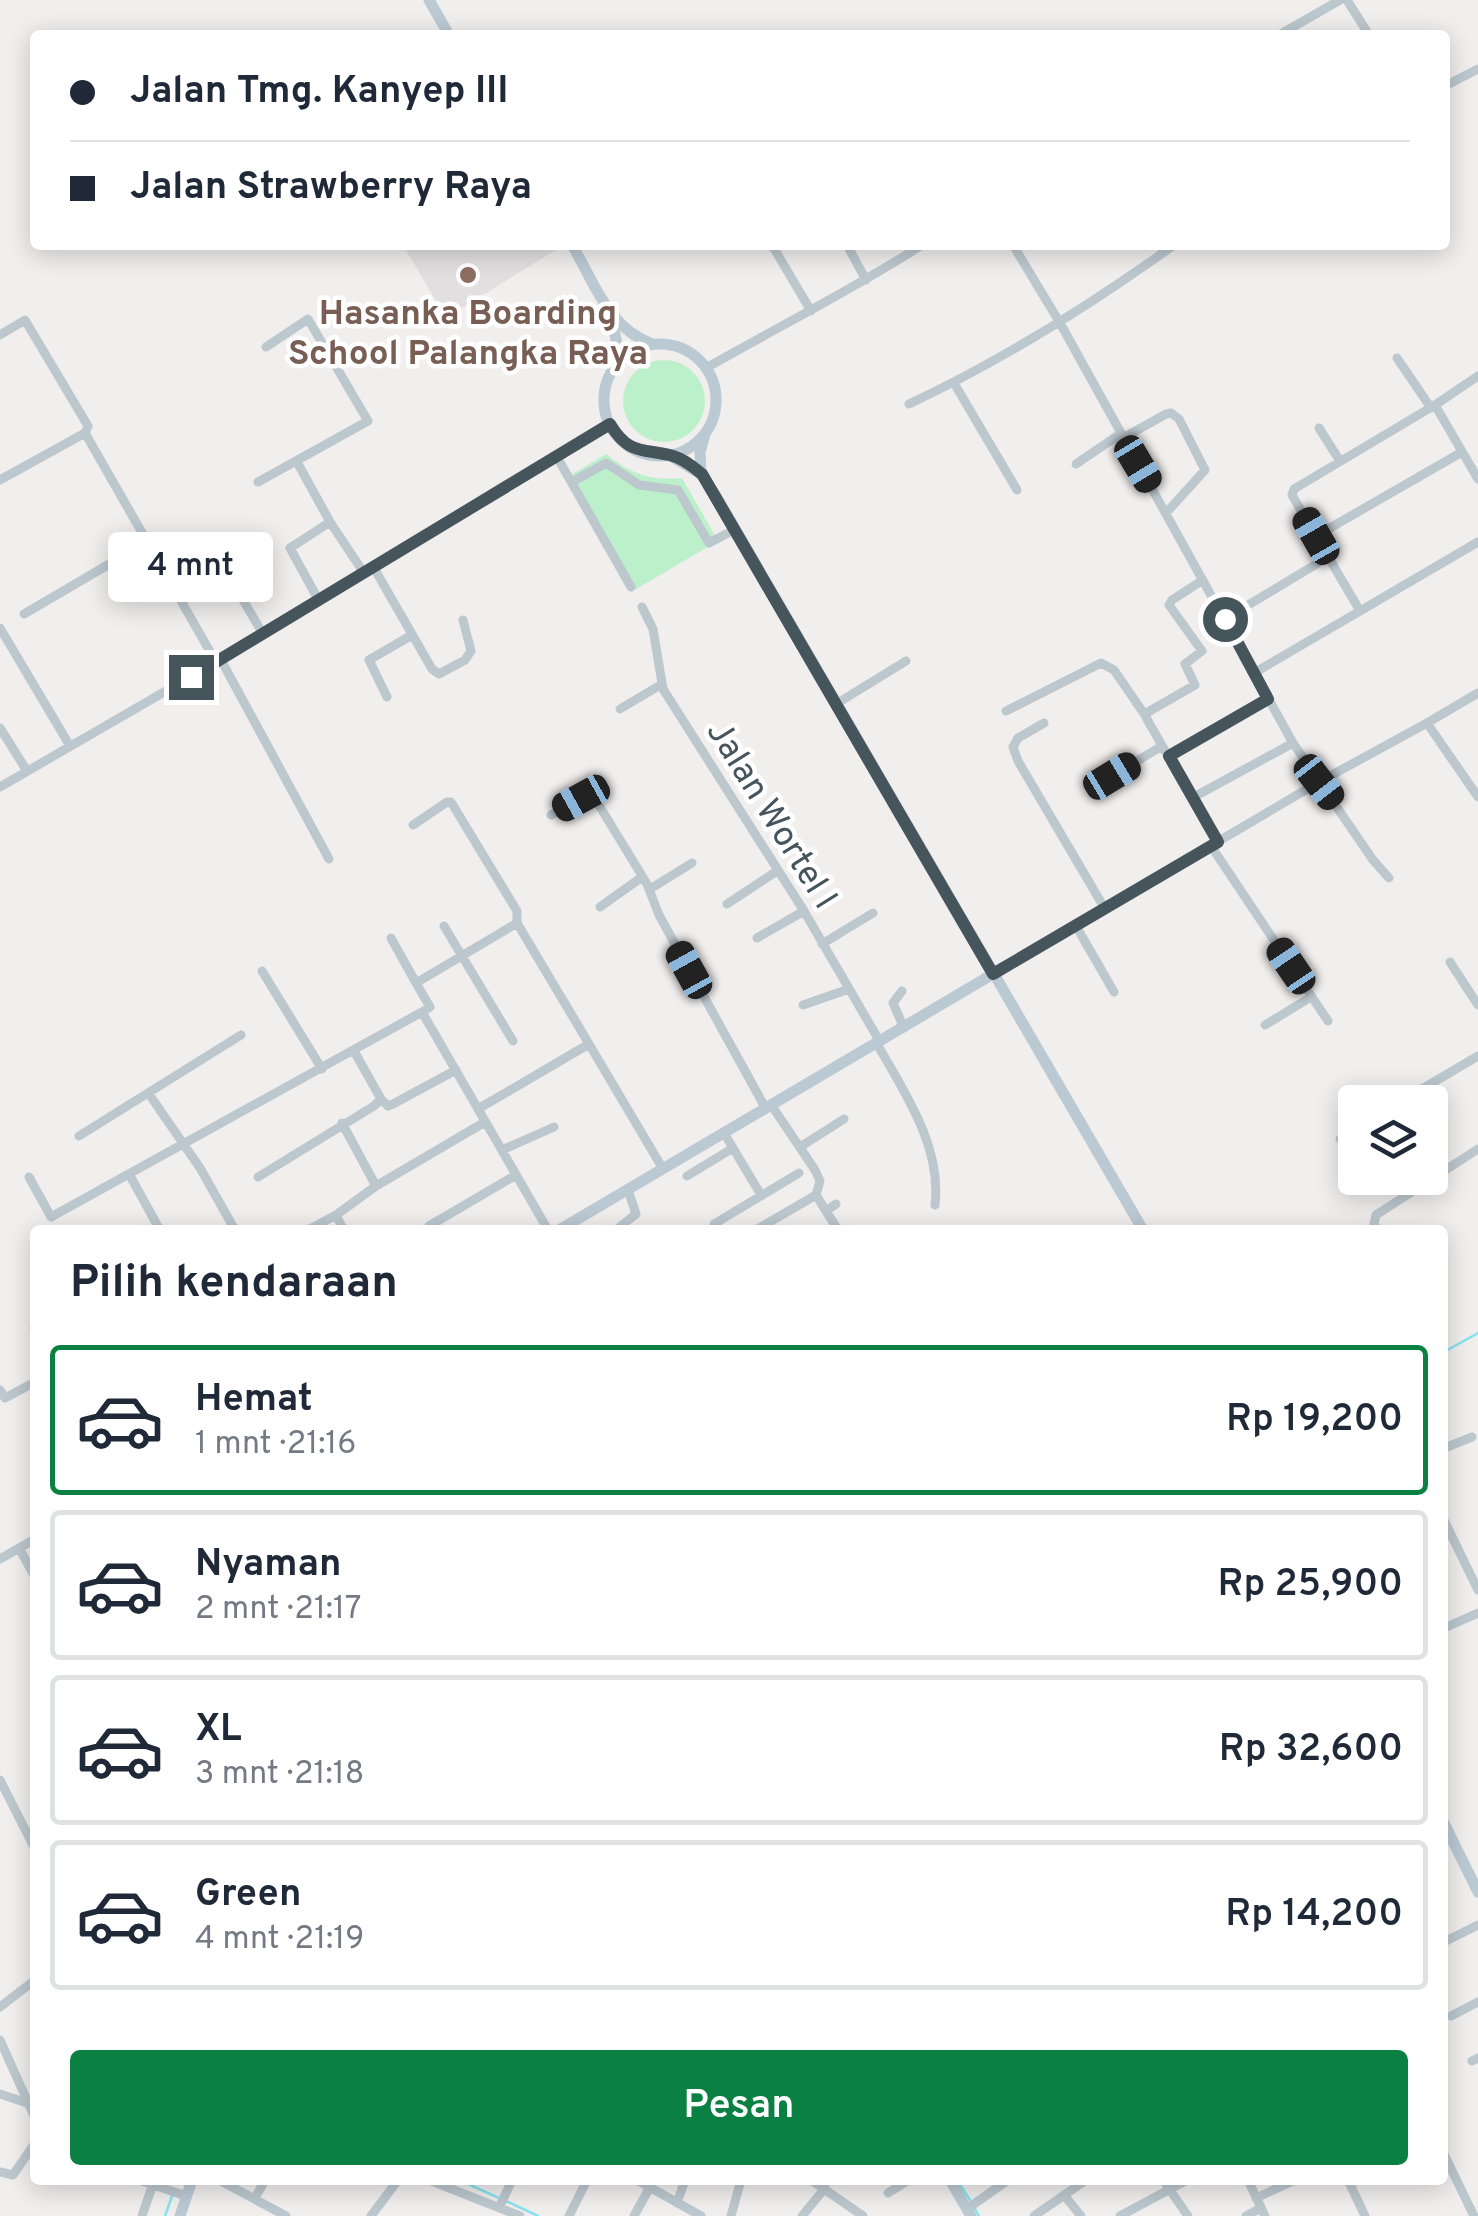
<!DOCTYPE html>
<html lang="id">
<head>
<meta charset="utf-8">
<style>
	:root { --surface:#fff; --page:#f2f2f3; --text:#1f2937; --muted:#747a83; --line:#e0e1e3; --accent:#0b8043 }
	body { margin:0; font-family:Overpass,sans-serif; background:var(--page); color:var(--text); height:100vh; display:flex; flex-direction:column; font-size:38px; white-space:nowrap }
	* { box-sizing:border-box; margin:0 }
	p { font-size:32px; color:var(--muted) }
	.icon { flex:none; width:55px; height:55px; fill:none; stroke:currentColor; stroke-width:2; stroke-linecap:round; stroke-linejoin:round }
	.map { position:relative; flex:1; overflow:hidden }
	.sheet { position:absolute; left:30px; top:1225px; width:1418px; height:960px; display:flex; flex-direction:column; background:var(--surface); border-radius:10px; box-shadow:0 5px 25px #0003 }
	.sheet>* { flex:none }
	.banner { position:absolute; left:30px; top:30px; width:1420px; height:220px; border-radius:10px; box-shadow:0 5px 25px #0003; display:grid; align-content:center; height:220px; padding:0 40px; background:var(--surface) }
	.tools { position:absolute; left:1338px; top:1085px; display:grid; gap:20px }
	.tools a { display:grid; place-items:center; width:110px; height:110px; border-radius:10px; background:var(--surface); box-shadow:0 5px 25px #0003; font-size:50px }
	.end { position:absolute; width:45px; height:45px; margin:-22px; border:12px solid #46545c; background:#fff; box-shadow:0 0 0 5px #fff }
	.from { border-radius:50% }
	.bubble { position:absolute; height:70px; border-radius:10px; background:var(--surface); box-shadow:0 5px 25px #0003; font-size:32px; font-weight:600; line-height:70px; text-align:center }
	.car { position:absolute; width:30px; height:60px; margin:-30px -15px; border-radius:12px; box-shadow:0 0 8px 2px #0007; background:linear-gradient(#222 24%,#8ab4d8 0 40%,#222 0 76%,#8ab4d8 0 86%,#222 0) }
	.banner b { display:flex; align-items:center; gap:35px; height:95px; font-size:38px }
	.banner b+b { border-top:2px solid var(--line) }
	.banner i { width:25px; height:25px; background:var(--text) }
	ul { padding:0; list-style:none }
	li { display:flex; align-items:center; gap:30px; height:150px; margin:0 20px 15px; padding:0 20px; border:5px solid var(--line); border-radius:10px }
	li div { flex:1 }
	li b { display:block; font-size:38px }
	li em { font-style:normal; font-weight:600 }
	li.current { border-color:var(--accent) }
	li>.icon { width:90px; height:90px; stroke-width:1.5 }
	h2 { padding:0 40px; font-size:45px; line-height:120px }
	.button { display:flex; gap:20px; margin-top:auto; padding:20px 40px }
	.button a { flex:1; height:115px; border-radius:10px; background:var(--accent); color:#fff; font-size:40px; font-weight:600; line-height:115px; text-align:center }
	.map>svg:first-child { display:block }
</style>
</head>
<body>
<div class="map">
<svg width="1478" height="2216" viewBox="0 0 1478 2216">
	<rect width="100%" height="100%" fill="#f1eeee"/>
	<!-- education -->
	<path fill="#e2dfe0" d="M403,245H562V246L446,318Z"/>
	<!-- green -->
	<path fill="#bbf0ca" d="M623 401a41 41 0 1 1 82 0a41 41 0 1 1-82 0Z
		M606,454C631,474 650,481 682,478L718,541L631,592L566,478Z"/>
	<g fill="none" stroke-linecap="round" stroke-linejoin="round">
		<!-- stream -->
		<path stroke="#86e4ef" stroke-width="2.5" d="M1442,1353L1478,1333
			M459,2180L499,2198
			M957,2180L970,2200
			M506,2201L538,2216
			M974,2207L979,2216
			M165,2216L172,2196"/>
		<!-- street -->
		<path stroke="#bcc7ce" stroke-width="9" d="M1347,0L1369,35
			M1279,35L1340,0
			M1445,86L1478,69
			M772,245L811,311
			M847,245L866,280
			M1013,245L1060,323L1293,743L1373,860L1389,878
			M0,335L25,320L88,426L85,433
			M1397,358L1431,408
			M706,368C778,327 852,290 922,245
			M954,383L1017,490
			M909,404C1003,360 1089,306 1174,245
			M1435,405L1478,376
			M1319,428L1340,461
			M1123,438L1166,414L1171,413L1179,419L1205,470L1166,513
			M557,457L631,587
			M297,462L330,522L364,573
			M1076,464L1120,434
			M0,480L85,433L216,662
			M258,482L368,421L308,319L266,347
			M572,482L606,463L639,485L678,490L709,543L728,533
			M1316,536L1462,452
			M374,568L432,669L439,674L465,660L471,651L463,620
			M229,576L263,634
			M1203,580L1172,600L1169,605L1202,651L1185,664L1195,685L1148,712L1145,715L1148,721L1192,798L1293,743
			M319,601L290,548L330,522
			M642,607L653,629L663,689L804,911L880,1042
			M1360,611L1292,495L1294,489L1435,405L1478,479
			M24,614L147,542
			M1225,619L1328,557
			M0,628L70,746
			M221,660L329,859
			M1254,673L1478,542
			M387,697L369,660L412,635
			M836,704L906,661
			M620,709L662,684
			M1006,711L1101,663L1114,670L1145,715
			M1044,723L1018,738L1013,747L1018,761L1105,909
			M1427,723L1478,693
			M0,728L27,771
			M1169,757L1268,699
			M1112,776L1162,746
			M0,787L216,662L610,424
			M1192,798L1217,842
			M551,815L589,795L597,802L647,884L659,915L766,1109
			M413,825L447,802H451L517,911V923
			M1211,846L1328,1021
			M650,889L692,863
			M727,904L777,871
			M600,907L642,877
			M444,926L513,1041
			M1076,926L1114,992
			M391,938L416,983
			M757,938L804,911
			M822,944L873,913
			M1450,962L1478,1005
			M262,971L322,1069
			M993,974L1319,782L1427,723L1478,797
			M902,991L893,1003L904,1028
			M803,1005L849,989
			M1265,1025L1311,997
			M589,1044L663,1169
			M877,1044C905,1093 942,1147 935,1205
			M149,1094L200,1168L235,1230
			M381,1099L388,1106L393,1104L456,1070
			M1400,1102L1478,1056
			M772,1106L815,1170L820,1181L816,1195L826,1211
			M478,1109L589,1044L517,923L416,983L430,1007L422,1012L548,1230
			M342,1123L376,1186
			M724,1133L761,1195
			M79,1136L241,1035
			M1340,1139L1355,1130
			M800,1147L844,1119
			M502,1150L554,1127
			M129,1174L160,1230
			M687,1176L733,1148
			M29,1177L51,1217L422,1012
			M258,1177L374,1106L381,1099L354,1051
			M836,1204L826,1211L838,1230
			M714,1224L799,1173
			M429,1226L516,1175
			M308,1230L336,1215
			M344,1230L336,1215L376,1186L485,1122
			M616,1230L636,1214L628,1190
			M756,1230L816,1195
			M1378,1230L1374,1224L1376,1215L1478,1149
			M34,1328L35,1329
			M0,1390L5,1398L35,1382
			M1442,1449L1472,1437
			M1442,1516L1478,1590
			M19,1548L35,1577
			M0,1559L35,1539
			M1442,1629L1478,1613
			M0,1780L35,1849
			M1442,1943L1478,1925
			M0,2007L35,1980
			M1451,2016L1478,2002
			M0,2040L35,2118
			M1472,2061L1478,2058
			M0,2094L27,2103
			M1442,2150L1474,2216
			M0,2172L13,2175L35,2143
			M139,2180L186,2196
			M219,2180L286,2216
			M429,2180L520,2216
			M637,2180L701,2216
			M811,2180L863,2216
			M1163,2180L1188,2216
			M1248,2180L1265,2216
			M1348,2180L1365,2216
			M888,2193L909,2180
			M1064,2195L1081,2216
			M255,2198L265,2180
			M1256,2198L1295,2180
			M677,2203L685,2180
			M500,2206L512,2180
			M967,2209L1008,2180
			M142,2216L154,2181
			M371,2216L398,2180
			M569,2216L587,2180
			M634,2216L650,2187
			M731,2216L741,2180
			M802,2216L825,2188
			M1034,2216L1086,2180
			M1120,2216L1187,2180
			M1246,2216L1261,2208"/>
		<!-- secondary -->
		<path stroke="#bbc9d3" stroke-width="11" d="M429,0L449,35
			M572,245C595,283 607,327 652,344
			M612,321L617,344L616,365
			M604 400a56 56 0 1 1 112 0a56 56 0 1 1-112 0Z
			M669,455L701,474L716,496L1143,1230
			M701,474L700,452L705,434
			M559,1230L993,974
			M1442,1819L1478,1892
			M950,2180L971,2216
			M180,2216L192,2180"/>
	</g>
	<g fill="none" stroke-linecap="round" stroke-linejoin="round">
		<!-- route -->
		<path stroke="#46545c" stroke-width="12" d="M191,677L610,424C629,456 644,448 673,456C684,459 693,467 702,474L993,974L1218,842L1169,756L1268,699L1225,619"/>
	</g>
	<!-- markers -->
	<circle fill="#8d6e63" stroke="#fff" stroke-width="4" cx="468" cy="275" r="10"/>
	<g text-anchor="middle" stroke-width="9" stroke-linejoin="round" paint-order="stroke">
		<!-- education labels -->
		<g font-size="35" font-weight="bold" fill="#785e54" stroke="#fff">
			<text x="468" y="324">Hasanka Boarding<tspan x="468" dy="40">School Palangka Raya</tspan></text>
		</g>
		<!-- street labels -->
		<g font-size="35" fill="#46545c" stroke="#fff">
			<text transform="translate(773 814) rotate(58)" y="12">Jalan Wortel I</text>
		</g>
	</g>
</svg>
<div class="tools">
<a><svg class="icon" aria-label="layers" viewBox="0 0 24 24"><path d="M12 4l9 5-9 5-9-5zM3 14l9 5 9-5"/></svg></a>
</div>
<i class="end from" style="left:1225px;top:619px"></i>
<i class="end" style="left:191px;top:677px"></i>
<div class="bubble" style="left:108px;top:532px;width:165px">4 mnt</div>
<i class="car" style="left:1138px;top:464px;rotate:149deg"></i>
<i class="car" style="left:1316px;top:536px;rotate:330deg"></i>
<i class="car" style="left:1112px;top:776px;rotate:59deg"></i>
<i class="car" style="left:1319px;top:782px;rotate:142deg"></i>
<i class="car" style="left:581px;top:798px;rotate:241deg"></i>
<i class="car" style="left:1291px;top:966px;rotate:326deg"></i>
<i class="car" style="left:689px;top:970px;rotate:331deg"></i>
<div class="banner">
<b><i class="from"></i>Jalan Tmg. Kanyep III</b>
<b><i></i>Jalan Strawberry Raya</b>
</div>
<section class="sheet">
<h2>Pilih kendaraan</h2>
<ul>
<li class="current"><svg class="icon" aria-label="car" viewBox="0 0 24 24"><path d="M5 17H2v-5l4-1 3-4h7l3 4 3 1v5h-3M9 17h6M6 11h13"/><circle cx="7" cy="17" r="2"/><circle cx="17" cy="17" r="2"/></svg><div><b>Hemat</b><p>1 mnt · 21:16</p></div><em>Rp 19,200</em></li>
<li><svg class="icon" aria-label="car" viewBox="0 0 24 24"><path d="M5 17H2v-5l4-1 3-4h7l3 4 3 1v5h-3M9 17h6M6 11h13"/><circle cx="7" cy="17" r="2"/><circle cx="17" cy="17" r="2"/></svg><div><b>Nyaman</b><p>2 mnt · 21:17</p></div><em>Rp 25,900</em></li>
<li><svg class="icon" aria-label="car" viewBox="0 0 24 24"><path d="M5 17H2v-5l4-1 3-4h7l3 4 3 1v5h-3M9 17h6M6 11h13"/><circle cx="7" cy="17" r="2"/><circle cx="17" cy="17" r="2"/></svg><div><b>XL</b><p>3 mnt · 21:18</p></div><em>Rp 32,600</em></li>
<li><svg class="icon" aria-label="car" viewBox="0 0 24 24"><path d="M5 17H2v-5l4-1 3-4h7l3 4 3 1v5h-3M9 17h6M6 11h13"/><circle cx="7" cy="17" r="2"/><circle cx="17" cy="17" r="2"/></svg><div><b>Green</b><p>4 mnt · 21:19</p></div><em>Rp 14,200</em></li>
</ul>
<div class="button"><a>Pesan</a></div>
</section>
</div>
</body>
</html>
